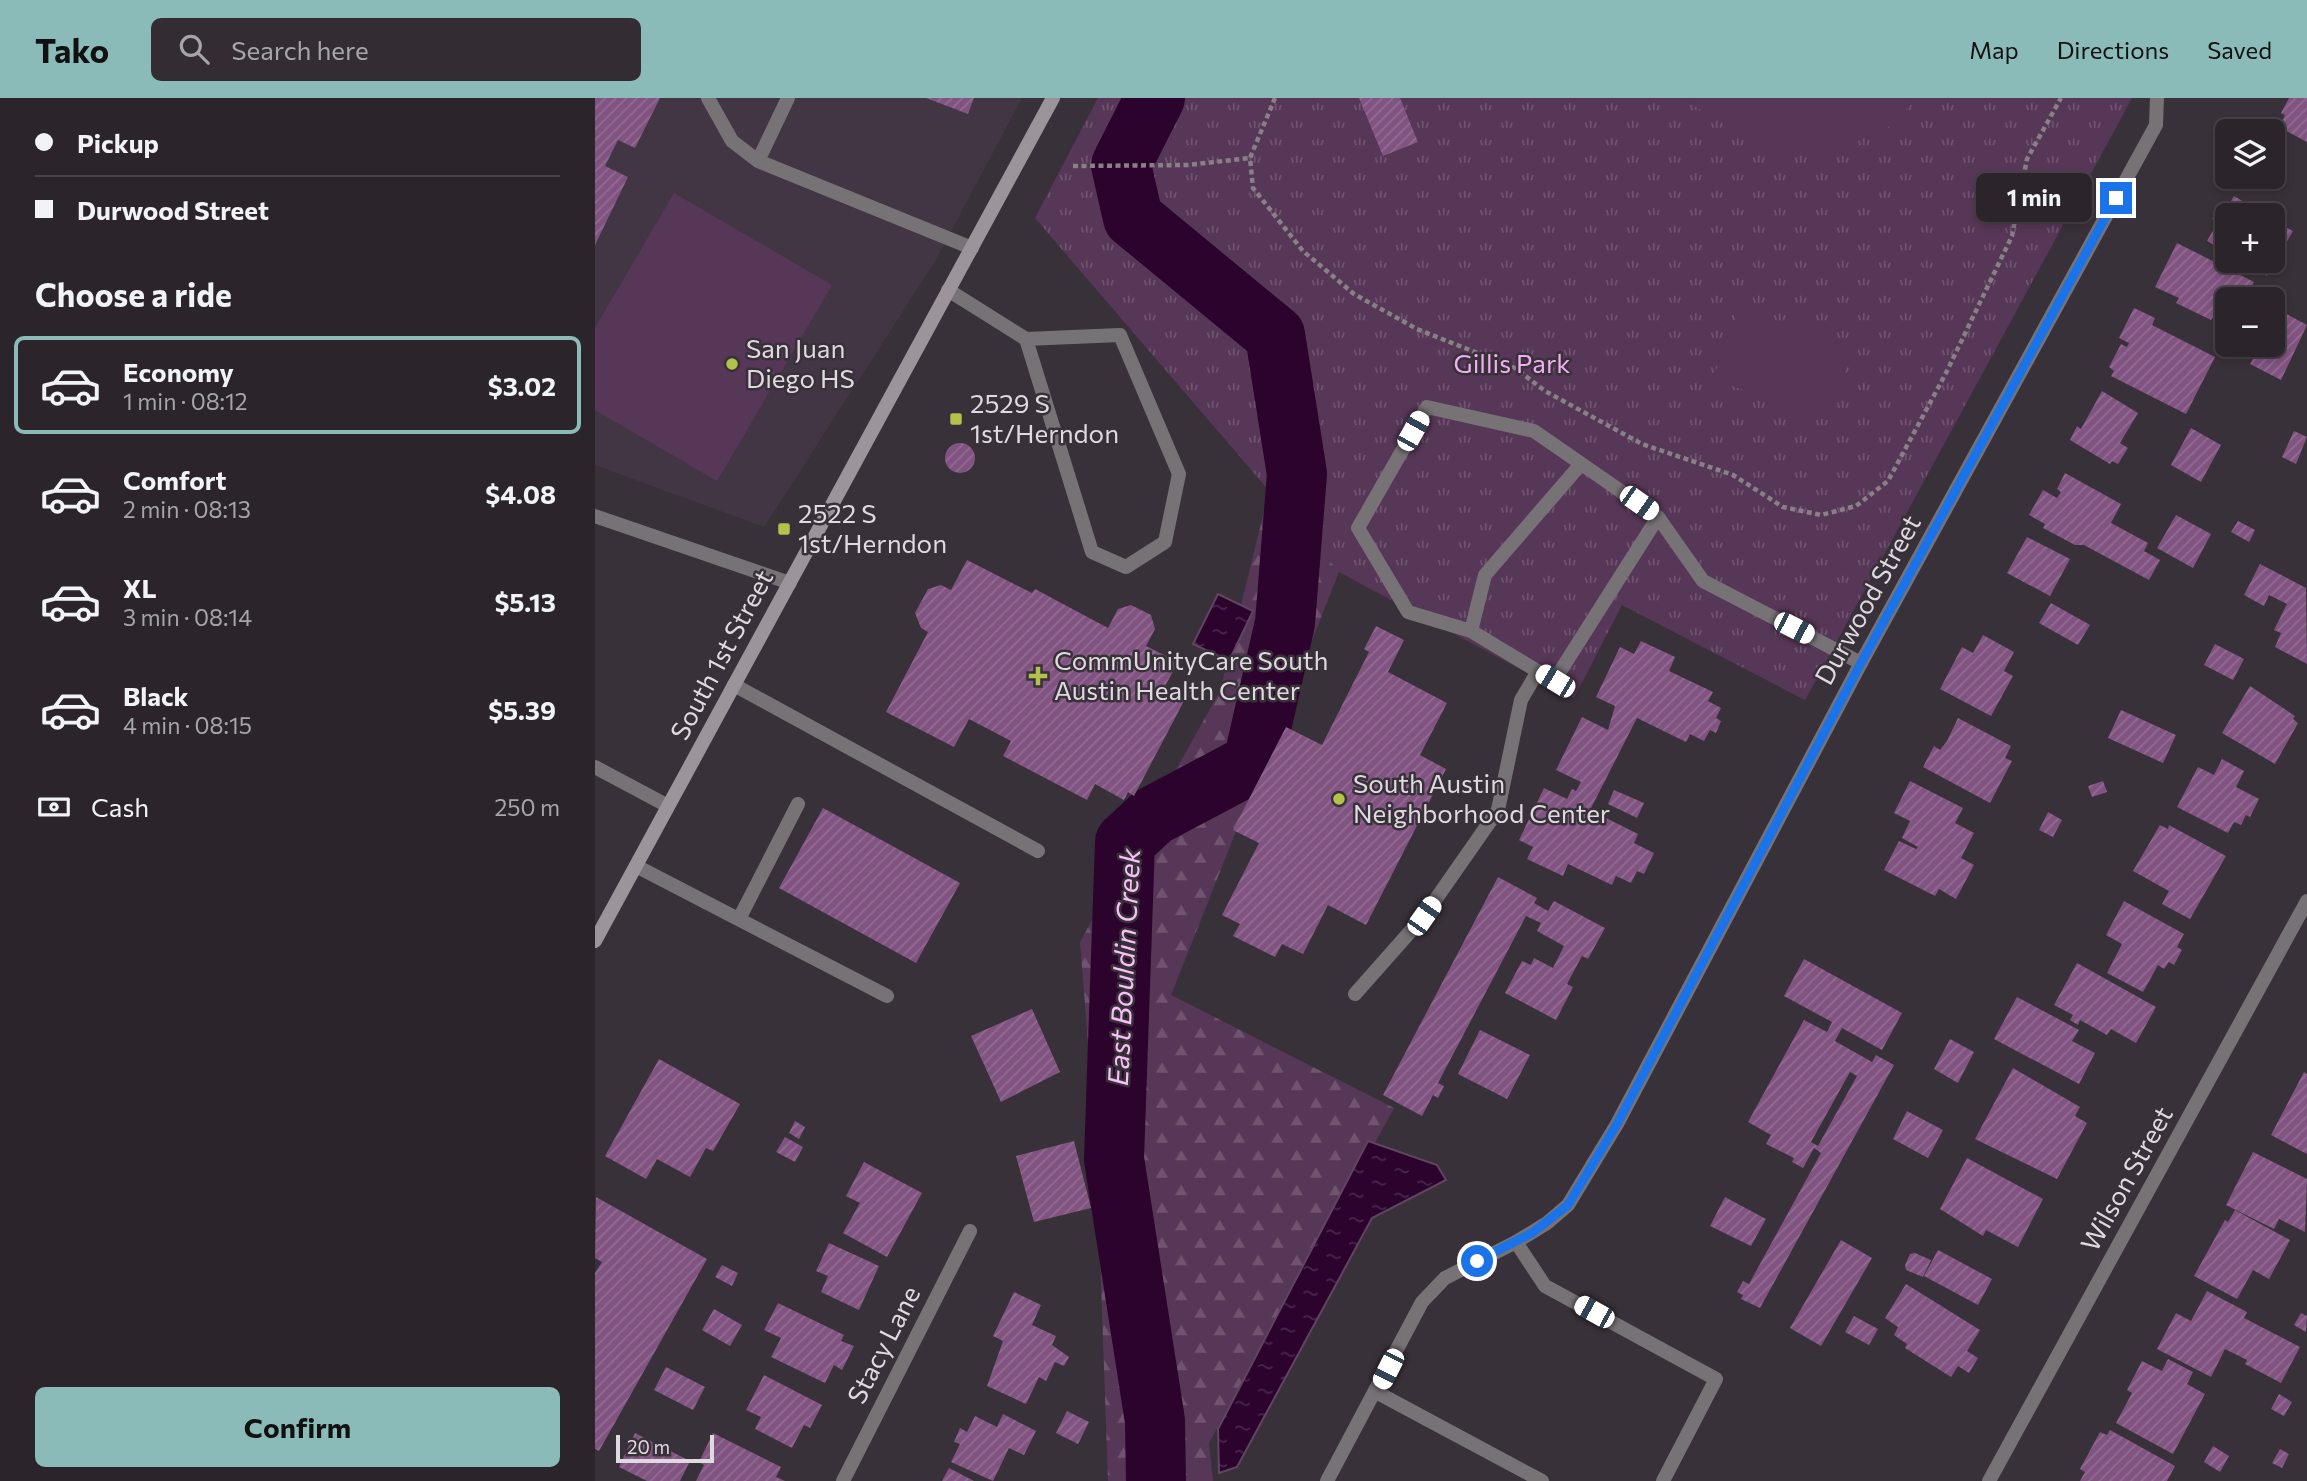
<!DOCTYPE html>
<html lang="en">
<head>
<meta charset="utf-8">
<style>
	:root { --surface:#2b252b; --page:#332d33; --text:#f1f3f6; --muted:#a6a5a9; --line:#474247; --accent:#8bbbb9 }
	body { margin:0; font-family:Commissioner,sans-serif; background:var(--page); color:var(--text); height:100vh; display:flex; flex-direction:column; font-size:26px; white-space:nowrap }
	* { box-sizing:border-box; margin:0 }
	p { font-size:23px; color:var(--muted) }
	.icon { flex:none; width:38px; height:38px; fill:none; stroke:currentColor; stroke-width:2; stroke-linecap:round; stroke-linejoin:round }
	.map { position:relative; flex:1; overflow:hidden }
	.details { display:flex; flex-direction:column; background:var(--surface); width:595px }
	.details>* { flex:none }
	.banner { display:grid; align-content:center; height:154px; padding:0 35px; background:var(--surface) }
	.buttons { position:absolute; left:1620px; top:21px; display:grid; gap:14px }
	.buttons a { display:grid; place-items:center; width:70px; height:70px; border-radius:10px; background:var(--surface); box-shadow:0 4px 10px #0003,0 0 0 2px var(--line); font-size:35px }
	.scale { position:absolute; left:21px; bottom:18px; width:98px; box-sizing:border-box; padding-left:7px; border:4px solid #dfdadf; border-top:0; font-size:19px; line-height:24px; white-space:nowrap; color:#dfdadf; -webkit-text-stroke:5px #393139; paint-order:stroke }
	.end { position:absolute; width:32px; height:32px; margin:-16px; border:9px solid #1a73e8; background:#fff; box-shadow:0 0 0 4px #fff }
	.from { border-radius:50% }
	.bubble { position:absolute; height:49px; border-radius:10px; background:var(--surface); box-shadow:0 4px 10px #0003,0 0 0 2px var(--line); font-size:23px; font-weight:700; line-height:49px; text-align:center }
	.car { position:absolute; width:21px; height:42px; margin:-21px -10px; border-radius:9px; box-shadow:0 0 5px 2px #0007; background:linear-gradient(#fff 24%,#345 0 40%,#fff 0 76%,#345 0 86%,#fff 0) }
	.banner b { display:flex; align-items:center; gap:24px; height:66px; font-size:26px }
	.banner b+b { border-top:2px solid var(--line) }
	.banner i { width:18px; height:18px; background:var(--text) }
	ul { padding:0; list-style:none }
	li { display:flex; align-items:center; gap:21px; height:98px; margin:0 14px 10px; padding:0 21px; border:4px solid transparent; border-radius:10px }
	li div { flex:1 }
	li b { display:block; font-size:26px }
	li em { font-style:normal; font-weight:700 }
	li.current { border-color:var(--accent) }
	li>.icon { width:63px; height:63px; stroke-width:1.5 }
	h2 { padding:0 35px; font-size:32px; line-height:84px }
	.pay { display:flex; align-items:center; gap:18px; height:77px; padding:0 35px; font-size:26px }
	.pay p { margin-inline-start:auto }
	.cta { display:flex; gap:14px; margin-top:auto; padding:14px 35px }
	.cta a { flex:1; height:80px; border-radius:10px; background:var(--accent); color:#111; font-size:28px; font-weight:700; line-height:80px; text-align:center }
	header { display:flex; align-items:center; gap:42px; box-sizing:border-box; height:98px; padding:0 35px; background:var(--accent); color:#111 }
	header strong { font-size:33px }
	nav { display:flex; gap:38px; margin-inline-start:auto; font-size:24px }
	.search { width:490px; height:63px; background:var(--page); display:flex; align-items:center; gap:18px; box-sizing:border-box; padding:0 24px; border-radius:10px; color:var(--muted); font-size:26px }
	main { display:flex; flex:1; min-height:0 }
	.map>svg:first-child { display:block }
</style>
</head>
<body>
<header>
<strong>Tako</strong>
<div class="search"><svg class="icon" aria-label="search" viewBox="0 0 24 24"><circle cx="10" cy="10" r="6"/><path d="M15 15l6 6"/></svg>Search here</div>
<nav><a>Map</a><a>Directions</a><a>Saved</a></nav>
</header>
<main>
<section class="details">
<div class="banner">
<b><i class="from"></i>Pickup</b>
<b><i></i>Durwood Street</b>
</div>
<h2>Choose a ride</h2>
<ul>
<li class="current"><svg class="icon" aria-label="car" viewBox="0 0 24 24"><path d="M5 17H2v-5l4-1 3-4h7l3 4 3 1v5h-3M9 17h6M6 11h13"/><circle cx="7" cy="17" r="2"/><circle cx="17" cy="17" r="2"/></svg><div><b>Economy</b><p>1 min · 08:12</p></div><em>$3.02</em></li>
<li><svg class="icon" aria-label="car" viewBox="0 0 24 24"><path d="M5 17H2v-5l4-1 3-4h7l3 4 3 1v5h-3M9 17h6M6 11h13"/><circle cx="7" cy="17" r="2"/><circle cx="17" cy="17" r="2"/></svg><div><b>Comfort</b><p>2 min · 08:13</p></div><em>$4.08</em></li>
<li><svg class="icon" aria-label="car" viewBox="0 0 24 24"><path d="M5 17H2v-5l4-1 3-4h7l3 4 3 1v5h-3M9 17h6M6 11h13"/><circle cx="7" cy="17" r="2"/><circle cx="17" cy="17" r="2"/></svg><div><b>XL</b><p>3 min · 08:14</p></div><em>$5.13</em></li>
<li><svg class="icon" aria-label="car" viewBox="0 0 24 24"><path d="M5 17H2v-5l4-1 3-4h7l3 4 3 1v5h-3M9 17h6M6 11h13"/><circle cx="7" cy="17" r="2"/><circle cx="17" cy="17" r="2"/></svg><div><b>Black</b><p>4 min · 08:15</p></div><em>$5.39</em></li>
</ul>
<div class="pay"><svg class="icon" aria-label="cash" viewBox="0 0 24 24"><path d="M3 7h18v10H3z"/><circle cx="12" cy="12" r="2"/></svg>Cash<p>250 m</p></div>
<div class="cta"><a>Confirm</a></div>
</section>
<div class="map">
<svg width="1712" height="1383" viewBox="0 0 1712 1383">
	<defs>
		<pattern id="forest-firs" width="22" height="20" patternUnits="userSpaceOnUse" patternTransform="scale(1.75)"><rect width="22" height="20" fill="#573757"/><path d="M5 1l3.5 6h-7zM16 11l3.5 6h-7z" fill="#6f536f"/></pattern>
		<pattern id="park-tufts" width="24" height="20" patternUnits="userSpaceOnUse" patternTransform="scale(1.75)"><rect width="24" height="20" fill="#573757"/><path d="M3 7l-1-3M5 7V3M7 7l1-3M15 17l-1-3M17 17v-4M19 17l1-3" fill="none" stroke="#6f536f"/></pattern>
		<pattern id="water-ripples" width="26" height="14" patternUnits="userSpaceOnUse" patternTransform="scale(1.75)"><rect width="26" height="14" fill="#2b032d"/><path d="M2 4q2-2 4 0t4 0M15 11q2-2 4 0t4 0" fill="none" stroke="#49274b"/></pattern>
		<pattern id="building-hatch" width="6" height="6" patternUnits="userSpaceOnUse" patternTransform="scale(1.75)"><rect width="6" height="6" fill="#805381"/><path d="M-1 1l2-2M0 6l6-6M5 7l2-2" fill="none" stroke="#926b92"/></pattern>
	</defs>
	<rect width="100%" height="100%" fill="#393139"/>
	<!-- built -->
	<path fill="#433644" d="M0,0H427L339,165L169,429L0,367Z"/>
	<!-- forest -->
	<path fill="url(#forest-firs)" d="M480,117L783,265L744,474L576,897L799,1010L614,1345L618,1383H513L501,1044L485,844L625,593L674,393Z"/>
	<!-- park -->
	<path fill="url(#park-tufts)" d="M503,0H1537L1210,602L1027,507L979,600L744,474L440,120Z"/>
	<!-- garden -->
	<path fill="#573757" d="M1086,0H1318L1303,24L1248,50H1187L1135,29Z
		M79,95L237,187L122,383L0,312V230Z
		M1144,209L1258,251L1231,322L1118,281Z"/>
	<!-- water -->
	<path fill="url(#water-ripples)" stroke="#614462" stroke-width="2" d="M623,496L658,513L634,563L598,546Z
		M773,1043L842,1067L851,1082L777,1120L642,1369L624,1375L623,1331Z"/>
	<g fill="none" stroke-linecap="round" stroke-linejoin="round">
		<!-- river -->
		<path stroke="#2b032d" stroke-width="60" d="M560,0L526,67L538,120L680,237L702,376L690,525L658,665L558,718L530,744L519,1061L560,1323L561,1383"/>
	</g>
	<!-- building -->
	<path fill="url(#building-hatch)" fill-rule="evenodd" d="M0,0H65L40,50L23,42L10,68L33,79L0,147Z
		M331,0H379L373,16Z
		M764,0H805L823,44L788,58Z
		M1694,0H1712V44L1684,29L1690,17L1686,15Z
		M1639,98L1671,117H1633V155L1612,143L1623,124L1617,121L1625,106L1632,110Z
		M1678,122L1698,133L1672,178L1646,163H1678Z
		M1582,145L1659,184L1650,201H1633L1631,225L1618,219L1616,222L1581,205L1584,200L1560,189Z
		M1539,210L1560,220L1557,227L1620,259L1591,316L1516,278L1519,273L1514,269L1526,246L1532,249L1534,245L1524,240Z
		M1686,213L1712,227L1686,282L1655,266L1666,247H1678V228Z
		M1507,293L1543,315L1525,345L1533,350L1523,366L1517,363L1515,366L1475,342L1482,328L1486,331Z
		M1596,330L1626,347L1606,384L1576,367Z
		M1699,333L1712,339L1701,366L1687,359Z
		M350 360a15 15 0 1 1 30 0a15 15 0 1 1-30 0Z
		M1470,375L1526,406L1516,425L1553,445L1549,453L1565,462L1554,482L1489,447H1480L1448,430L1450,426L1434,417L1448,392L1462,400L1466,394L1462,391Z
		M1581,417L1616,436L1598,470L1562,450Z
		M1643,423L1660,432L1654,444L1636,434Z
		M1432,439L1475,461L1455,498L1412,475Z
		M372,462L437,495L440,491L513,530L523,511L536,507L556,517L560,531L551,548L583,564L568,592L589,603L539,698L533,694L529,702L500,686L492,702L408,658L416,643L374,621L359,649L291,614L333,534L326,530L320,515L333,491L346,487L356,492Z
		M1665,466L1711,490L1712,566L1680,549L1686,535L1679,532L1692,506L1674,497L1669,508L1649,497Z
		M1456,505L1495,527L1483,547L1444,525Z
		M781,528L809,542L793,574L852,605L825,657L851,671L771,827L733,807L708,856L687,846L680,859L638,838L645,826L627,817L664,745L638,732L691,629L727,647L774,554L769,551Z
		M1388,537L1419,554L1409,573L1418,578L1396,618L1345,591L1367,549L1378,555Z
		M1046,543L1080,559L1074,573L1118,594L1113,603L1126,610L1121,620L1126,623L1121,635L1115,632L1109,643L1095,636L1091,644L1042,620L995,712L1043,736L1039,745L1059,755L1049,776L1042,773L1036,785L1021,778L1017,787L973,766L968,778L932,761L938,749L924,742L949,690L972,701L977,691L981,693L986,684L961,672L987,619L1013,632L1020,608L1001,599L1025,549L1039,556Z
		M1620,546L1649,561L1638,582L1609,567Z
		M1655,588L1700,618L1698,621L1703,625L1680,666L1627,635Z
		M1526,612L1581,637L1568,665L1513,640Z
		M1363,620L1416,648L1410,660L1417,663L1395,705L1328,669L1339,648L1345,652L1352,643Z
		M1627,661L1649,673L1641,689L1664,701L1655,719L1651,717L1646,727L1639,724L1633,735L1582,709L1603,669L1619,677Z
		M1315,683L1368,710L1360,725L1379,735L1366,760L1379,767L1361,801L1344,791L1340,798L1289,772L1304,743L1321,751L1323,749L1307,740L1315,723L1299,715Z
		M1508,683L1512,694L1497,699L1493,688Z
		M1019,692L1049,705L1042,720L1013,706Z
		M228,710L365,785L321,865L184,790Z
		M1453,714L1467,722L1458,739L1444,732Z
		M1565,727L1573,731L1574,727L1631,758L1595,821L1567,806L1574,793L1538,773Z
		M903,779L942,800L939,805L953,813L959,803L1010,830L993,861L987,858L972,886L978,889L961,922L910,895L927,863L936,867L939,860L958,870L969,848L942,833L946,825L931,818L843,985L849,988L843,1000L838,997L827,1018L788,997Z
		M1529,803L1589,836L1582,849L1587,852L1579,867L1574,864L1569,871L1563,867L1548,894L1512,875L1527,846L1511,837Z
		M1209,861L1307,915L1287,952L1247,930L1240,943L1277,964L1281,957L1299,967L1165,1210L1146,1201L1148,1197L1142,1194L1148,1183L1154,1186L1226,1055L1219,1050L1208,1070L1197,1064L1199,1060L1171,1046L1176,1037L1153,1024L1209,922L1232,934L1237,924L1189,898ZM1255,974L1262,978L1223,1048L1216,1044Z
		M1482,865L1561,909L1541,945L1516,931L1512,937L1485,922L1483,927L1475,922L1478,917L1459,907Z
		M1422,899L1484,932L1477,943L1500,955L1484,986L1399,941Z
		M437,911L465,974L406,1004L376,938Z
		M885,932L935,957L912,1001L863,976Z
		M1355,941L1379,954L1363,985L1339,971Z
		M64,961L145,1006L118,1053L111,1050L95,1079L62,1061L51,1081L10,1058Z
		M1418,970L1485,1009L1480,1018L1492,1025L1462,1081L1380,1041Z
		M1709,974L1712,976V1056L1676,1037Z
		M1312,1013L1348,1032L1333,1060L1298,1041Z
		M200,1023L210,1029L204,1041L194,1035Z
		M190,1039L208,1049L200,1064L181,1054Z
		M479,1043L496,1110L439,1124L421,1058Z
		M1658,1054L1712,1081L1710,1134L1684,1121L1679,1131L1631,1107Z
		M1372,1060L1448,1101L1423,1149L1391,1132L1388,1138L1345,1111Z
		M269,1064L327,1095L292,1159L248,1135L265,1105L251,1098Z
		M1,1099L112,1161L4,1353L0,1351V1175L7,1164L0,1160Z
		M1130,1099L1171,1121L1156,1148L1115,1128Z
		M1640,1112L1695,1142L1674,1181L1658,1172L1642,1201L1599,1178L1630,1122L1633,1124Z
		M1246,1142L1277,1160L1226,1248L1195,1230Z
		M234,1145L284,1168L264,1212L226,1194L233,1178L221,1173Z
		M1343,1152L1397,1181L1383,1207L1329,1178Z
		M1320,1155L1336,1162L1328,1179L1311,1172L1310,1167L1315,1156Z
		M127,1167L143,1175L137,1188L120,1179Z
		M1311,1186L1385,1232L1372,1253L1383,1260L1374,1275L1363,1268L1356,1279L1310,1250L1312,1246L1299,1237L1303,1229L1290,1220Z
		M1612,1193L1652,1214L1649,1220L1705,1249L1686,1285L1650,1266L1652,1262L1630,1251L1616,1279L1562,1251L1581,1215L1596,1223Z
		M419,1194L446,1207L437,1227L461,1238L457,1247L474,1259L469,1268L460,1264L451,1283L444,1279L431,1306L392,1288L408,1243L398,1238Z
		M183,1205L249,1237L246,1243L259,1248L247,1272L239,1267L230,1285L176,1259L186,1240L169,1232Z
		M119,1211L147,1227L135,1248L107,1232Z
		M1706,1215L1712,1218L1711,1234L1699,1227Z
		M1259,1218L1283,1231L1274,1247L1250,1234Z
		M1573,1261L1598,1274L1592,1286L1610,1296L1578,1356L1521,1325L1537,1295L1532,1292L1547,1263L1567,1273Z
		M71,1269L110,1289L98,1312L59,1292Z
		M169,1277L227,1307L215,1330L209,1327L197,1350L160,1331L166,1319L151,1312Z
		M1684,1296L1697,1304L1689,1318L1676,1311Z
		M472,1313L494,1324L483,1346L461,1335Z
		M408,1316L441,1333L429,1357L414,1350L398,1383L356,1364L365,1346L359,1344L365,1330L372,1334L380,1318L402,1329Z
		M1515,1332L1580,1368L1572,1383H1485L1490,1374L1485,1371L1505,1334L1512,1337Z
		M40,1335L95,1363L85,1383H52L24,1369Z
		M118,1335L186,1369L181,1379L190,1383H101L109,1367L104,1364Z
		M1618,1348L1634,1358L1625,1374L1609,1364Z
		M1685,1351L1694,1356L1687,1370L1677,1365Z
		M354,1370L379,1383H347Z"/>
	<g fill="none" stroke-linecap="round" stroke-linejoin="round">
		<!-- path -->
		<path stroke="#878087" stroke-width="4.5" stroke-dasharray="5 3.5" stroke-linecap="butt" d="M680,0L655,60L658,90L708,153L759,196L822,231L920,270L950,293L1047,346L1138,377L1188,409L1226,417L1261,408L1293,383L1351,275L1417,138L1432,61L1466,0
			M478,68L593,67L655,60"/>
		<!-- lane -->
		<path stroke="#767276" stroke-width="14" d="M113,0L137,43L163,63L377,150
			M163,63L193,0
			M353,192L431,241L497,454L531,469L570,444L584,376L525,237L431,241
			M986,366L890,477L876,533L813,514L763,430L832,309L939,333L1063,419L1108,483L1266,565
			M876,533L959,583L1063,419
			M139,587L443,753
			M0,669L73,708
			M41,768L292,898
			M144,821L203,706
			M760,896L829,818L903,712L926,602L943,573
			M781,1294L947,1383
			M732,1383L827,1204L850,1180L921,1144L950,1188L1121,1281L1068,1383"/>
		<!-- street -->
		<path stroke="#767276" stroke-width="14" d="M0,418L195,485
			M921,1144L952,1125L973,1107L1022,1026L1266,565L1561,27L1562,0
			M248,1383L375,1133
			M1394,1383L1712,803"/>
		<!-- secondary -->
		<path stroke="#9b949b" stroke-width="14" d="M0,843L458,0"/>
	</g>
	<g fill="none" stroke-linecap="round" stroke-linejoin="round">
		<!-- route -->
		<path stroke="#1a73e8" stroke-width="9" d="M882,1163L937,1135L973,1107L1022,1026L1266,565L1521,100"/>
	</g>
	<!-- markers -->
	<g fill="#b3c24b" stroke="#393139" stroke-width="2.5">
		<circle cx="137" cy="266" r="7"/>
		<rect x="354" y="314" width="14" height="14" rx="3.5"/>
		<rect x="182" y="424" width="14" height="14" rx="3.5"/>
		<path d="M439.5 567.5h7v7h7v7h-7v7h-7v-7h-7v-7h7z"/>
		<circle cx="744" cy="701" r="7"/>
	</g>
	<g text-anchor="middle" stroke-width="5" stroke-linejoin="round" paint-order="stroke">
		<!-- poi labels -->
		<g font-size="26" fill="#dfdadf" stroke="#393139" text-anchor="start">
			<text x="151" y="260">San Juan<tspan x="151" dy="30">Diego HS</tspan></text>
			<text x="375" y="315">2529 S<tspan x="375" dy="30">1st/Herndon</tspan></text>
			<text x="203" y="425">2522 S<tspan x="203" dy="30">1st/Herndon</tspan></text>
			<text x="459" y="572">CommUnityCare South<tspan x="459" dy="30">Austin Health Center</tspan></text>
			<text x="758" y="695">South Austin<tspan x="758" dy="30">Neighborhood Center</tspan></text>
		</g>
		<!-- park labels -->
		<g font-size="26" fill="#f1aef2" stroke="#393139">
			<text x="917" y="275">Gillis Park</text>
		</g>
		<!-- street labels -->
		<g font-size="26" fill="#dfdadf" stroke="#393139">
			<text transform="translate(1273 502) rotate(-61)" y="9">Durwood Street</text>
			<text transform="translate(127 557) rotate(-62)" y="9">South 1st Street</text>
			<text transform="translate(1532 1081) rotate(-61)" y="9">Wilson Street</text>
			<text transform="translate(289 1247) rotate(-63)" y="9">Stacy Lane</text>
		</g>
		<!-- water labels -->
		<g font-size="28" font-style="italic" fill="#f7c1f8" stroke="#393139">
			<text transform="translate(529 869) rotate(-87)" y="10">East Bouldin Creek</text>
		</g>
	</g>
</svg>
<div class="buttons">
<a><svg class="icon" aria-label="layers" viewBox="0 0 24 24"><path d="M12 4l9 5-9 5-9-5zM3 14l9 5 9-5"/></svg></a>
<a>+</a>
<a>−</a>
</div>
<div class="scale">20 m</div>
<i class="end from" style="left:882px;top:1163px"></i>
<i class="end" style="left:1521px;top:100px"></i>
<div class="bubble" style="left:1381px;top:75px;width:116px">1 min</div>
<i class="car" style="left:818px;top:333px;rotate:29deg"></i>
<i class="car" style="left:1044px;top:405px;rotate:125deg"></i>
<i class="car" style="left:1199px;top:530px;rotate:117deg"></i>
<i class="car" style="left:960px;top:583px;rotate:301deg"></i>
<i class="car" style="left:829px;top:818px;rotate:35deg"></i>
<i class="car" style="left:999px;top:1214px;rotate:299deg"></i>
<i class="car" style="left:793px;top:1271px;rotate:207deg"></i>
</div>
</main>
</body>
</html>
